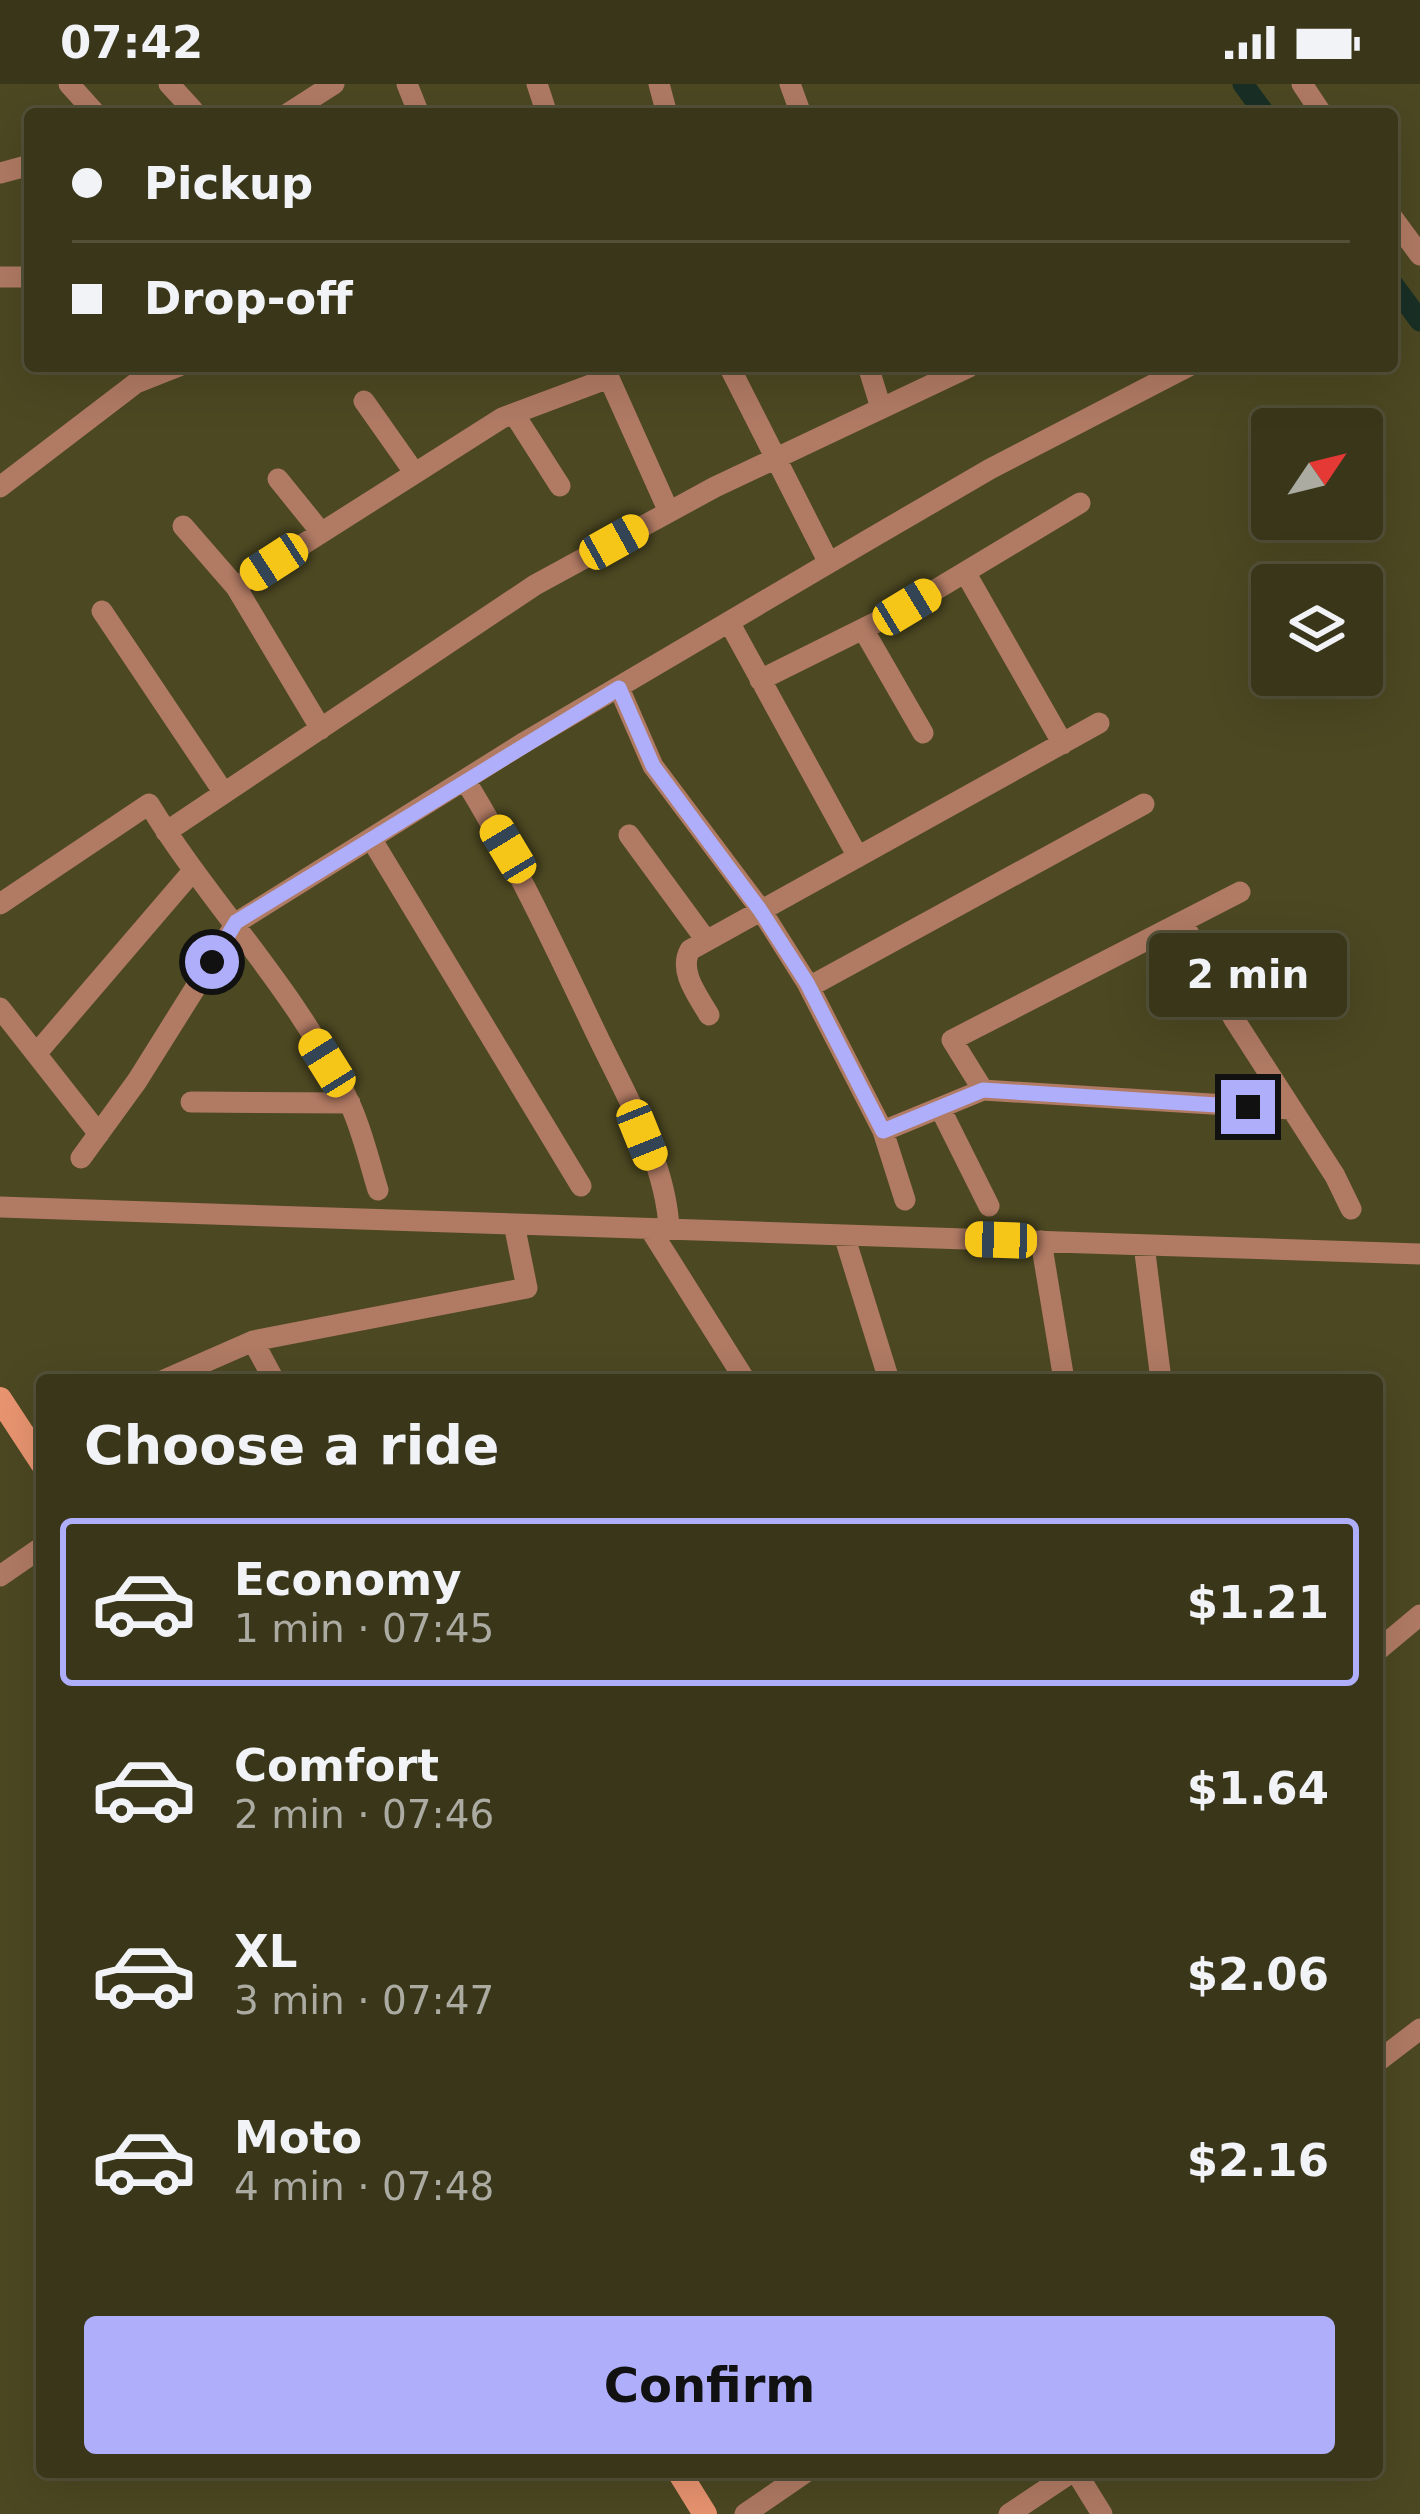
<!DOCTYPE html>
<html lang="en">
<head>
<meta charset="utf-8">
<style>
	:root { --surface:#39361a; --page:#444127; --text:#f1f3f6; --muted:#ababa2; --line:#535039; --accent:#afaefa }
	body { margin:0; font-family:"DejaVu Sans",sans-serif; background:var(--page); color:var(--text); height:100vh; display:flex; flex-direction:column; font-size:45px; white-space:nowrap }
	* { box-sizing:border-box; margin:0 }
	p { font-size:39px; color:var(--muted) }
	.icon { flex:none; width:66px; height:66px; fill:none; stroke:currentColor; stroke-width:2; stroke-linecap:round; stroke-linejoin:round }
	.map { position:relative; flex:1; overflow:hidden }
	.panel { position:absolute; left:36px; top:1290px; width:1347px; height:1104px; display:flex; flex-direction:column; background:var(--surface); border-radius:12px; box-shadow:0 12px 48px #0002,0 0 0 3px var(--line) }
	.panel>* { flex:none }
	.guide { position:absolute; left:24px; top:24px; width:1374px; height:264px; border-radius:12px; box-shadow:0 12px 48px #0002,0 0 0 3px var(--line); display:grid; align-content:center; height:264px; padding:0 48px; background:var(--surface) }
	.needle { width:78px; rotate:55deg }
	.fabs { position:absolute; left:1251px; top:324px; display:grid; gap:24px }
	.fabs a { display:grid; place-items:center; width:132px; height:132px; border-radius:12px; background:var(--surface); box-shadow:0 12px 48px #0002,0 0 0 3px var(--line); font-size:60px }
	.end { position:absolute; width:54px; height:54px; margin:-27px; border:15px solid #afaefa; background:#111; box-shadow:0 0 0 6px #111 }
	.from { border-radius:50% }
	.bubble { position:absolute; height:84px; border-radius:12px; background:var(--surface); box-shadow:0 12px 48px #0002,0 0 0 3px var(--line); font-size:39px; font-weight:700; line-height:84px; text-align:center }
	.car { position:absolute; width:36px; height:72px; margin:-36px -18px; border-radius:15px; box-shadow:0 0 9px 3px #0007; background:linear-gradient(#f5c518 24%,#345 0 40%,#f5c518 0 76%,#345 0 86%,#f5c518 0) }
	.guide b { display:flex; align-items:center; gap:42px; height:114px; font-size:45px }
	.guide b+b { border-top:3px solid var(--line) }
	.guide i { width:30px; height:30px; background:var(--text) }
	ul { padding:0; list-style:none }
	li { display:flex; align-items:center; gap:36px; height:168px; margin:0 24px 18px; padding:0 24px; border:6px solid transparent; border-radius:12px }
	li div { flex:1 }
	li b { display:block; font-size:45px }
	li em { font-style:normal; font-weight:700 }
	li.on { border-color:var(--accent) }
	li>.icon { width:108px; height:108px; stroke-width:1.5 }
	h2 { padding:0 48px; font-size:54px; line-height:144px }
	.action { display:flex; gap:24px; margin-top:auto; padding:24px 48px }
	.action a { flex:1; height:138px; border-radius:12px; background:var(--accent); color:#111; font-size:48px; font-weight:700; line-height:138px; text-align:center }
	.status { display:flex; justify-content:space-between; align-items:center; height:84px; padding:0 60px; background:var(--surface); direction:ltr }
	.status svg { height:33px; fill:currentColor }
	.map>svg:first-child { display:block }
</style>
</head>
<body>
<div class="status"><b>07:42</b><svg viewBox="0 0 49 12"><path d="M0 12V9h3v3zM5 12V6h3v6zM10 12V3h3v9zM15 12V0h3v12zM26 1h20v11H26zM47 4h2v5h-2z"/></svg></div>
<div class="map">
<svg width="1420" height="2430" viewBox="0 0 1420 2430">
	<rect width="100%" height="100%" fill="#4c4822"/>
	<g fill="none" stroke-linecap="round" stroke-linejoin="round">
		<!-- canal -->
		<path stroke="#192f25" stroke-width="21" d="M1243,0L1265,30
			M1392,199L1420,237"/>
		<!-- street -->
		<path stroke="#b07a63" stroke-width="21" d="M69,0L96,30
			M169,0L193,26
			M407,0L419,30
			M537,0L547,30
			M659,0L667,30
			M790,0L801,30
			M1302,0L1322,30
			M287,30L334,0
			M0,89L30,81
			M1392,133L1420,171
			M0,193H30
			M729,282L829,479
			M868,282L881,324
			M604,283L669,428
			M364,317L414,388
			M514,330L560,402
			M278,395L320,447
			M0,403L136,299L179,282
			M183,442L236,503L321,645
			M965,488L1063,660
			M236,503L502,334L609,294
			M102,527L224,709
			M729,538L858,773
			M863,545L923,649
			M760,596L907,523L1080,419
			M619,604L653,682L761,826L807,899L883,1047L905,1116
			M465,696C515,777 555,863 596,949C625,1010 666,1077 669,1145
			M166,748L535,501L715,403L969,283
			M629,751L706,856
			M372,756L581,1102
			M0,820L149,720C211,822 299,908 349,1018C362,1045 369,1077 378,1106
			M1183,839L1234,935L1335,1092L1351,1125
			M809,903L1144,720
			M0,924L99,1050
			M709,931C698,912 678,887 690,866L1099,639
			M36,970L192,788
			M983,1006L952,956L1240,808
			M191,1018L350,1019
			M940,1024L989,1122
			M883,1047L983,1006L1291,1025
			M81,1074L137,997L236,839L525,658L868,456L990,385L1189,282
			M0,1123L1420,1170
			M650,1145L745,1296
			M844,1151L889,1296
			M1041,1157L1064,1296
			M1144,1161L1161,1296
			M253,1257L274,1296
			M164,1296L253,1257L527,1204L514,1140
			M0,1492L42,1463
			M1377,1567L1420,1531
			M1377,1978L1420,1945
			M1076,2388L1102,2430
			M745,2430L806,2388
			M1009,2430L1072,2388"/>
		<!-- secondary -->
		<path stroke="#e99470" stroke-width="24" d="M0,1315L42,1379
			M679,2388L705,2430"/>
	</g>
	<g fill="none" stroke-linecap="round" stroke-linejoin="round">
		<!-- route -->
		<path stroke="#afaefa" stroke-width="15" d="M212,878L236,838L619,604L653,682L760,826L807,899L883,1047L983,1006L1248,1023"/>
	</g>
</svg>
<div class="fabs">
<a><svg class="needle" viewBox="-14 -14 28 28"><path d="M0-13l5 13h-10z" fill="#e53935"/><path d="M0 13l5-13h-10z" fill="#ababa2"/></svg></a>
<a><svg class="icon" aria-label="layers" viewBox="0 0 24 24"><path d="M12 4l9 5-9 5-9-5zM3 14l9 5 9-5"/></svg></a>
</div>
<i class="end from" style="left:212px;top:878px"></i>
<i class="end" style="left:1248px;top:1023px"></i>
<div class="bubble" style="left:1149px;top:849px;width:198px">2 min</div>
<i class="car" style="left:614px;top:458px;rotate:61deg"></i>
<i class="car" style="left:274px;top:478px;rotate:237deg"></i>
<i class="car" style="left:907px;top:523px;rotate:59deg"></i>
<i class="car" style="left:508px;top:765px;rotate:329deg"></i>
<i class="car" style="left:327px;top:979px;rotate:328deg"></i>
<i class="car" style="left:642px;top:1051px;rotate:158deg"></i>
<i class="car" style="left:1001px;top:1156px;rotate:272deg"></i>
<div class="guide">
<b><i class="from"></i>Pickup</b>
<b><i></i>Drop-off</b>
</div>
<section class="panel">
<h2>Choose a ride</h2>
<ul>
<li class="on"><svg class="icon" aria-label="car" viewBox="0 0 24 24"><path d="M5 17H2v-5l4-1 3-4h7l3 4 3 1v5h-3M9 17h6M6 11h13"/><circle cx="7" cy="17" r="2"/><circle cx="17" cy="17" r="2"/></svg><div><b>Economy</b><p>1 min · 07:45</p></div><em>$1.21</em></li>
<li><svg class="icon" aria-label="car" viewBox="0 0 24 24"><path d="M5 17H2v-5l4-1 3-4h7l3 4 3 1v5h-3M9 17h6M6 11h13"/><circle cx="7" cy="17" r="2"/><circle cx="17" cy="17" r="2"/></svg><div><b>Comfort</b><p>2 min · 07:46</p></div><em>$1.64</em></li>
<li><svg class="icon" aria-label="car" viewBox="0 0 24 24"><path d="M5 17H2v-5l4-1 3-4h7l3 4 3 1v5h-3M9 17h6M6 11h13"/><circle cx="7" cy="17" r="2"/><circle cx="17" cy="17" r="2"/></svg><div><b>XL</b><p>3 min · 07:47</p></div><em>$2.06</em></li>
<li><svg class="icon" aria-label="car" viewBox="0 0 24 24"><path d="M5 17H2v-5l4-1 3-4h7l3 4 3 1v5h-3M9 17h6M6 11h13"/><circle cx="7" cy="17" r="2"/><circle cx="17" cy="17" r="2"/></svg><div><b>Moto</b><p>4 min · 07:48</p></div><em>$2.16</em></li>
</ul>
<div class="action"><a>Confirm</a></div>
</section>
</div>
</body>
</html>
